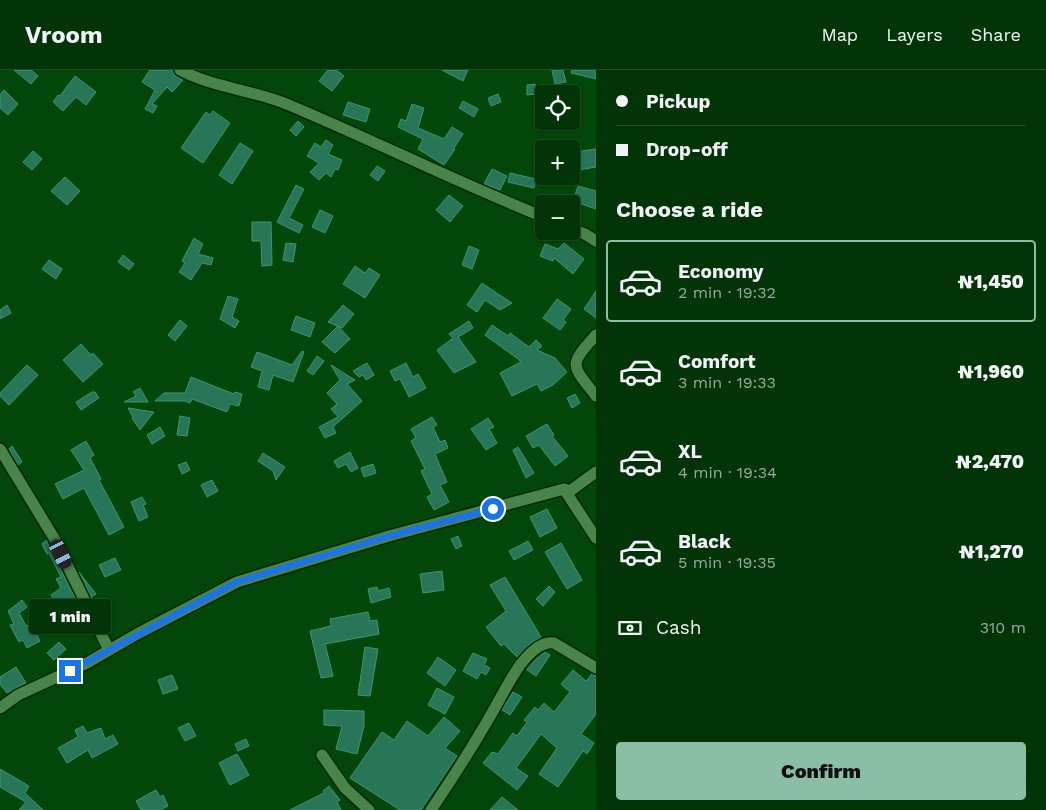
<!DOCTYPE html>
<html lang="en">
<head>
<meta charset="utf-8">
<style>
	:root { --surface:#023408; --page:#103f16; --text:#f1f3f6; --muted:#96aa9c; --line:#234f29; --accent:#8abfa5 }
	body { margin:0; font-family:"Work Sans",sans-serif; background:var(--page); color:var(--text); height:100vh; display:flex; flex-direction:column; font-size:19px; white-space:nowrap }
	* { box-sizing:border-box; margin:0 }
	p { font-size:16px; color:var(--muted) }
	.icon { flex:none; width:28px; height:28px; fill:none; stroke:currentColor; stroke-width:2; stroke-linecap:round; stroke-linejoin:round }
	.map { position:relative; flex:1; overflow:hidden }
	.sheet { display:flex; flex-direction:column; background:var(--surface); width:450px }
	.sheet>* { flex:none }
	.top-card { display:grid; align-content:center; height:110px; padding:0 20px; background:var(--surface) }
	.buttons { position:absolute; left:535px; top:15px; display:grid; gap:10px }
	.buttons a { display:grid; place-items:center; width:45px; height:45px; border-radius:5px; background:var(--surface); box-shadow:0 1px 4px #0004,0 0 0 1px var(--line); font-size:25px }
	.end { position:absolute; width:22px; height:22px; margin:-11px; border:6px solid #1a73e8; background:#fff; box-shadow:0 0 0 2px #fff }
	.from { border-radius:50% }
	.bubble { position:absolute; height:35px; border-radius:5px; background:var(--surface); box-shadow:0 1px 4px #0004,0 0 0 1px var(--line); font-size:16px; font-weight:800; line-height:35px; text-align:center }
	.car { position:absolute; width:15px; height:30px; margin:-15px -8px; border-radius:6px; box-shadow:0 0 4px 1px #0007; background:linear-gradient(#222 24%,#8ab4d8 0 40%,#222 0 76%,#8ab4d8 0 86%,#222 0) }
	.top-card b { display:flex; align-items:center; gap:18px; height:48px; font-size:19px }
	.top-card b+b { border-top:1px solid var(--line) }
	.top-card i { width:12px; height:12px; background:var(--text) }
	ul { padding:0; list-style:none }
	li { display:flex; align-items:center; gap:15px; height:82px; margin:0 10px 8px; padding:0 10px; border:2px solid transparent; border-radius:5px }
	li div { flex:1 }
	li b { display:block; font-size:19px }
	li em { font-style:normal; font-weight:800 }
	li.active { border-color:var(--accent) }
	li>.icon { width:45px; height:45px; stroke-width:1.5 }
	h2 { padding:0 20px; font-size:22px; line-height:60px }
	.pay { display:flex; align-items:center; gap:12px; height:55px; padding:0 20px; font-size:19px }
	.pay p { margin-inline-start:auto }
	.button { display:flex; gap:10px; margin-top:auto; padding:10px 20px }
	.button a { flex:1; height:58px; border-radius:5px; background:var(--accent); color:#111; font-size:20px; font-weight:800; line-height:58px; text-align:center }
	header { display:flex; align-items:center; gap:30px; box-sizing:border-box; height:70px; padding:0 25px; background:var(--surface); border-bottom:1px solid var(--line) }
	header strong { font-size:24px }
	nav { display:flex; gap:28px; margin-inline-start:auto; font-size:18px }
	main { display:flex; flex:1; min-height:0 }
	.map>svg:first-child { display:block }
</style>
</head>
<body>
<header>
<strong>Vroom</strong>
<nav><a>Map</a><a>Layers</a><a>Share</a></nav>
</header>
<main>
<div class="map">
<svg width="596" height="740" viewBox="0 0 596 740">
	<rect width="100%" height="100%" fill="#03460a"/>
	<!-- building -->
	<path fill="#297557" stroke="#369973" d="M14,0H31L38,6L31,14Z
		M150,0H173L174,5L183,10L172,22L167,17L152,34L157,36L153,43L145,39L155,20L142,12Z
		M328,0H336L344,6L332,21L319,11Z
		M442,0H468L463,11Z
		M552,0H563L566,12L555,14Z
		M572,0H596V9L571,3Z
		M75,6L96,22L86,35L76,27L63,41L53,32L58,25L60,26Z
		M535,14L536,24L527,25V15Z
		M4,20L18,34L8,45L0,38V25Z
		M498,24L501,32L491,36L488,28Z
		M463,31L478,39L474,47L459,38Z
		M348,32L370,39L366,52L343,45Z
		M412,34L424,38L418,58L444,69L452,57L463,64L454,78L455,79L444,95L418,79L423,69L398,57L401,49L406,51Z
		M213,41L230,53L203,93L181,78L206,42L210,45Z
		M298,51L304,57L296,66L290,60Z
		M326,70L333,75L328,84L342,90L338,100L335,99L331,107L326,103L319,110L310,102L319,93L307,86L315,73L321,77Z
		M240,73L253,81L232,114L219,105Z
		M596,79V97L578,100L575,82Z
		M33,81L42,89L32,100L23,92Z
		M377,96L385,101L378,111L370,105Z
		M492,99L507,106L500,120L484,114Z
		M510,103L536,109L534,118L508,112Z
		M65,107L80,121L67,135L51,121Z
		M296,115L304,119L289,148L303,155L299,163L277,152Z
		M578,116L596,121V139L573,131Z
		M449,125L463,136L450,152L436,140Z
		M320,140L333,146L325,163L312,157Z
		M252,152H271L272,195L262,196L261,171H252Z
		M194,168L203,174L198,184L213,188L211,195L202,193L191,210L179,202L185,193L182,191Z
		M286,173L296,174L293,192L283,190Z
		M564,173L584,189L573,204L554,188L553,191L540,186L545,174L558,179Z
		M469,176L479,180L472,199L462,195Z
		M123,185L134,194L129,200L118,192Z
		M49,190L62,199L56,209L42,199Z
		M355,196L365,203L369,198L380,205L365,228L343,214Z
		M482,213L492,220L512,233L500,240L485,230L477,242L467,235Z
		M596,221V248L584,239Z
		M228,226L238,229L232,247L239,251L235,258L220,249Z
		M557,229L571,239L563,250L566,252L560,260L543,248Z
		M7,235L11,243L0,249V240Z
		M343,235L354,244L342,258L328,252Z
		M296,246L315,253L310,267L291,260Z
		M180,250L187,256L175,271L168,265Z
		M469,251L473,258L458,267L476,292L454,303L437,280L453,268L449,264Z
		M492,255L508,266L510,263L529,277L536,270L542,276L537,280L555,288L567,302L553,315L541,321L537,314L512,326L500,303L521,292L518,289L485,265Z
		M338,256L350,269L335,283L322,272Z
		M81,274L91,285L93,283L103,294L83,312L63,290Z
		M302,281L304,282L293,312L273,305L269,320L258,317L262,301L251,297L257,282L292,295Z
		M317,286L324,291L313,305L307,301Z
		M367,293L374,305L366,310L363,305L359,307L353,301Z
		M406,293L413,307L418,304L426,318L409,327L400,309L395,311L390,301Z
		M27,295L38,305L9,335L0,326V323Z
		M331,295L355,310L347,314L362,331L333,357L336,363L325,368L319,357L338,347L331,339L337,334L327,323L340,310Z
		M191,307L234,324L235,322L242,324L239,336L230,334L227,342L192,329L190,333L185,331H155L164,323H185Z
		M140,318L148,332H124L136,326L133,322Z
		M92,322H95L99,328L81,340L76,332Z
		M575,324L580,333L572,338L567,328Z
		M128,338L154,342L140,360L132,348L133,347Z
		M180,346L190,348L187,366L177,365Z
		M432,347L437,355L433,357L440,372L445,370L448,378L435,384L447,412L440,415L449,432L434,440L427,427L432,424L421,401L425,399L411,371L416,368L411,359Z
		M488,348L494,357L489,359L497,373L486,380L471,359Z
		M547,354L554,365L552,366L568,386L555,396L539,375L533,378L526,366Z
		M160,357L165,366L152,374L147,365Z
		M86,371L94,385L90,388L101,409L99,410L124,457L109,465L84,418L63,429L55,414L84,400L71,380Z
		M12,376L22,392L18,395L9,379Z
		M518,377L534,403L526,408L513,380Z
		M350,382L358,398L351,402L346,394L338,398L334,391Z
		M263,383L285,397L276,410L273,401L258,391Z
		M186,392L190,400L182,404L178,395Z
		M373,394L376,403L364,407L361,398Z
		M212,410L218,421L207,427L201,415Z
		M142,427L146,434L143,435L148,447L139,451L131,432Z
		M547,439L557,458L540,467L530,447Z
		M458,466L462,476L456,479L451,469Z
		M47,470V472L88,554L83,547L76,550L66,531L58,536L51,525L61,518L56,509L61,507L49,483L47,484L42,474Z
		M528,471L533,480L514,490L509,481Z
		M561,473L582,510L567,519L545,482Z
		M115,488L121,500L105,507L99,495Z
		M442,501L444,520L423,523L420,504Z
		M79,502L96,524L91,527L103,547L102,548Z
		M505,507L541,567L530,574L517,587L504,574L501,576L486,557L506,541L490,515Z
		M549,516L555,522L543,536L536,529Z
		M377,517L378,521L389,518L391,527L371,533L368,519Z
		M22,530L27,537L19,543L26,556L31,553L40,571L27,578L23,570L19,572L10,555L14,554L8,541Z
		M368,542L370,551L377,550L379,564L325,574L333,606L321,608L310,561L331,556L330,549Z
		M59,572L66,579L54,590L47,583Z
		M365,577L378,579L370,626L358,625Z
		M545,582L550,585L536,606L527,600L528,598L536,589Z
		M473,583L487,589L484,595L490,598L486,605L481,602L477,609L463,601Z
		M438,587L456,600L445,616L427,603Z
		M16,597L26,613L7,623L0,614V607Z
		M573,600L586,611L592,604L596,605V644L581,664L594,673L587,684L583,681L558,717L539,704L557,678L541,664L516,698L528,706L517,720L483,693L492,682L498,684L513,663L517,666L527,652L524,650L535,637L538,640L544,633L554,642L570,622L561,614Z
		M172,605L178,619L163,624L158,610Z
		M437,618L454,627L445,644L428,635Z
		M513,622L522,627L510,645L502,640Z
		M324,640L364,641V656L357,684L336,679L342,656L324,655Z
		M444,647L460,661L445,678L457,686L421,740H400L350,708L382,662L394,670L407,651L428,666Z
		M189,653L196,666L185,671L178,658Z
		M83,656L87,663L101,658L105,669L113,665L118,674L92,688L88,680L67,693L58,678L78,667L75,660Z
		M246,669L249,676L238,681L235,674Z
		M237,684L249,705L230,715L219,693Z
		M0,699L29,716L25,723L43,740H19L26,732L0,717Z
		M329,716L340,730L337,732L341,740H290L324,723L323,721Z
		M156,720L160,727L163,725L168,736L160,740H141L136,731Z
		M502,727L518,740H490Z"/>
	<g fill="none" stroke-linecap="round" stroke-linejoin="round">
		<!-- street casing -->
		<g stroke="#082709" stroke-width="14">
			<path id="street" d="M180,0C214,18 254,20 289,35C375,71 458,113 544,147
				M571,159L585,164L596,171
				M596,265C568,296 571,294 596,326
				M0,379L54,468L109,580
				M564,419L596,468
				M0,638L18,625L87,593L137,564L237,512L389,466L564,419L570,421L596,402
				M322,685L345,718L369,740
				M431,740C450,712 468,684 485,655C497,635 507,614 520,595C528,585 540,571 554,573L596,598"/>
		</g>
		<!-- street -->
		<use href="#street" stroke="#498449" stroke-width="11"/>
	</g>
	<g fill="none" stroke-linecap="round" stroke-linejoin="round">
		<!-- route -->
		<path stroke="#1a73e8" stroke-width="6" d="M70,601L237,512L389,466L493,439"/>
	</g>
</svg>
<div class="buttons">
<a><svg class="icon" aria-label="locate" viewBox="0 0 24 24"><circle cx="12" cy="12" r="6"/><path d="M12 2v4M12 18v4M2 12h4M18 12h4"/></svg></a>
<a>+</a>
<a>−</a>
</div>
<i class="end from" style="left:493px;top:439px"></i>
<i class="end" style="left:70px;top:601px"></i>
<div class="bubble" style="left:29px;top:529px;width:82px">1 min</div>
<i class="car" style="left:61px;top:484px;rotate:154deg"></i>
</div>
<section class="sheet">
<div class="top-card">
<b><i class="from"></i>Pickup</b>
<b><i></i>Drop-off</b>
</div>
<h2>Choose a ride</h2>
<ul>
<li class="active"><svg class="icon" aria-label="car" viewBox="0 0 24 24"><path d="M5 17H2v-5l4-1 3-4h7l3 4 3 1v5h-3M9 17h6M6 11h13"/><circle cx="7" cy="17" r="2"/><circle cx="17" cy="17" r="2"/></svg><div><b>Economy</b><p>2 min · 19:32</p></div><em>₦1,450</em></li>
<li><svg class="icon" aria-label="car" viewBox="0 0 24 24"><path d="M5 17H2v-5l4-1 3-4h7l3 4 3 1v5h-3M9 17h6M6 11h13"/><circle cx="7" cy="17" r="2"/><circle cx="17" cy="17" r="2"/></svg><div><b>Comfort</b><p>3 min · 19:33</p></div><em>₦1,960</em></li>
<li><svg class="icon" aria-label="car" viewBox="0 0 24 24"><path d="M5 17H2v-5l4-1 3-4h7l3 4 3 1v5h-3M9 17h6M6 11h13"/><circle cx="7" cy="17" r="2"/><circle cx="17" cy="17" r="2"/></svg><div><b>XL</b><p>4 min · 19:34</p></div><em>₦2,470</em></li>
<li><svg class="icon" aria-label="car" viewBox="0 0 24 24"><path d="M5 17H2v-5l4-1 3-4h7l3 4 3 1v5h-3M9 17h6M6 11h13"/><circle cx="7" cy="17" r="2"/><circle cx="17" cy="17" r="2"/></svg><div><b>Black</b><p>5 min · 19:35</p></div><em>₦1,270</em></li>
</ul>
<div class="pay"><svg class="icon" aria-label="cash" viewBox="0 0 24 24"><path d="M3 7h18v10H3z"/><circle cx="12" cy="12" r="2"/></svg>Cash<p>310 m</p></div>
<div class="button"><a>Confirm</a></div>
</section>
</main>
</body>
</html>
